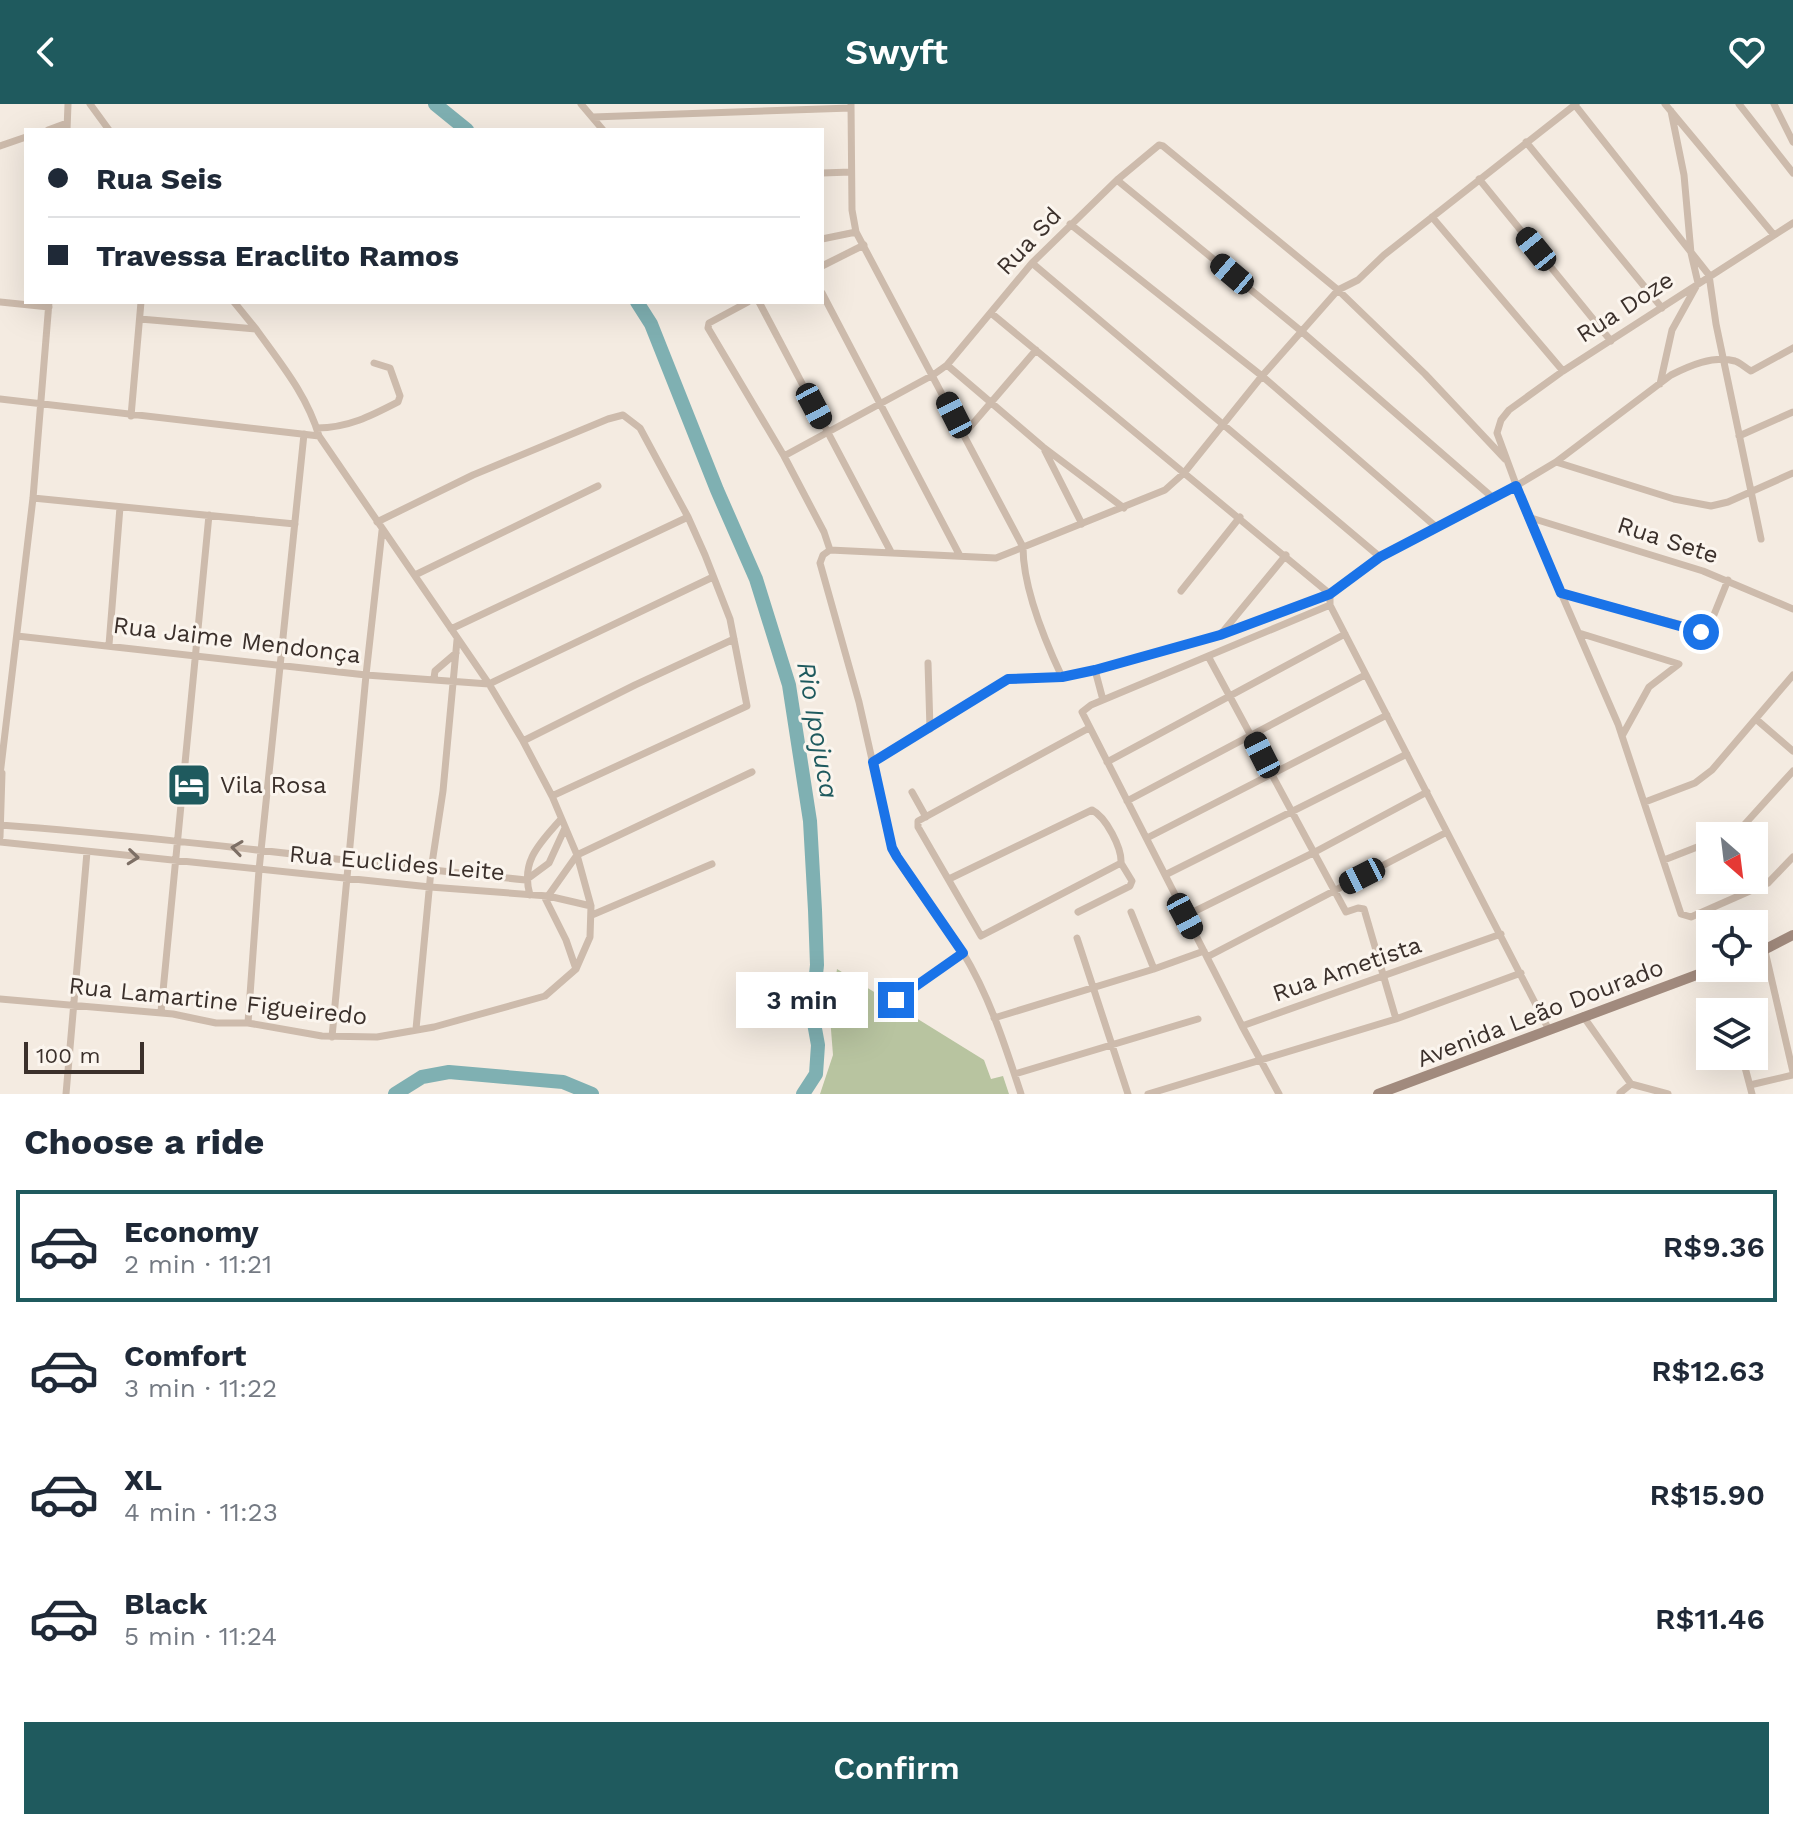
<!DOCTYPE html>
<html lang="en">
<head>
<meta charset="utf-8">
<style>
	:root { --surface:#fff; --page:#f2f2f3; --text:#1f2937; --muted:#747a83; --line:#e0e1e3; --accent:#1f5a5e }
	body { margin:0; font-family:"Work Sans",sans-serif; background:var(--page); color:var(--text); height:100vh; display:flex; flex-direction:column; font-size:30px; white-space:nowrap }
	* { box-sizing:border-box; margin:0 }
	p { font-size:26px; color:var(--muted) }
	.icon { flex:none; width:44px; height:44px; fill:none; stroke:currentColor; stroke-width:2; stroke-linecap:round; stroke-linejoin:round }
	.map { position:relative; height:990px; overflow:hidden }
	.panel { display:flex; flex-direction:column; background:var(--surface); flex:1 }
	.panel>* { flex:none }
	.hud { position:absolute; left:24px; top:24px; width:800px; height:176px; border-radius:0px; box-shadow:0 8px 32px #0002; display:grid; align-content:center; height:176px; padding:0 24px; background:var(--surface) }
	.needle { width:52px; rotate:152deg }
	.buttons { position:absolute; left:1696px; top:718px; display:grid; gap:16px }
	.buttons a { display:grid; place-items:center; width:72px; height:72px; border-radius:0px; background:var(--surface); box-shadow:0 8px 32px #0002; font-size:40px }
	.scale { position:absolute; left:24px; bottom:20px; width:120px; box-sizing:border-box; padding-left:8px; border:4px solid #3b302b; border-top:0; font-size:22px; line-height:28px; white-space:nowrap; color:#3b302b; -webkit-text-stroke:6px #fbf5ee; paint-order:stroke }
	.end { position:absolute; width:36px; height:36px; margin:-18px; border:10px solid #1a73e8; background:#fff; box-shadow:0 0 0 4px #fff }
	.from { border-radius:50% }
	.bubble { position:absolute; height:56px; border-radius:0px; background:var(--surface); box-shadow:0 8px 32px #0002; font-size:26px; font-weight:600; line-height:56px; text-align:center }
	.car { position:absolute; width:24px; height:48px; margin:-24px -12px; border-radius:10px; box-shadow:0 0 6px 2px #0007; background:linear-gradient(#222 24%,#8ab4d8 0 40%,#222 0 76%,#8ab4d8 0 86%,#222 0) }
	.hud b { display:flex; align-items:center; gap:28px; height:76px; font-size:30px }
	.hud b+b { border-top:2px solid var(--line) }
	.hud i { width:20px; height:20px; background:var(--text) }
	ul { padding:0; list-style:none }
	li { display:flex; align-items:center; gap:24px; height:112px; margin:0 16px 12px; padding:0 8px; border:4px solid transparent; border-radius:0px }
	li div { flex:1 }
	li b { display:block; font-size:30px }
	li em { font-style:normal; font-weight:600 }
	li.current { border-color:var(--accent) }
	li>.icon { width:72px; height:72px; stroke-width:1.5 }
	h2 { padding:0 24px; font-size:36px; line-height:96px }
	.action { display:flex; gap:16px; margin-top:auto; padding:16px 24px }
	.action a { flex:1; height:92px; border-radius:0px; background:var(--accent); color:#fff; font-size:32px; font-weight:600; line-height:92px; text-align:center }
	header { display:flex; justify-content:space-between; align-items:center; height:104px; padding:0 24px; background:var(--accent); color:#fff; font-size:36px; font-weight:600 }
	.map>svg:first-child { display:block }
</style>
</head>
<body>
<header><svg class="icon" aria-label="back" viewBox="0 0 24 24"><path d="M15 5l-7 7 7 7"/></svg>Swyft<svg class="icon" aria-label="heart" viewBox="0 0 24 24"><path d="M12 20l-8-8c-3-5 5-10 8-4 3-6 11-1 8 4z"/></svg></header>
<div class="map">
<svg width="1793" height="990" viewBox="0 0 1793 990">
	<rect width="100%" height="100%" fill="#f4ebe1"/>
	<!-- grass -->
	<path fill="#b8c4a0" d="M837,865L984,956L991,975L1003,972L1009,990H820L833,951L830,913Z"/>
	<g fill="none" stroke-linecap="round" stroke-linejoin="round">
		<!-- river -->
		<path stroke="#7fb0b2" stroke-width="14" d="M435,0L467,26
			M637,198L651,220L717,386L756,475L789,581L810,717L815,806L817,861L812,908L818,941L816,970L803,990
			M395,990L422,973L449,968L563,978L592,990"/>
		<!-- minor -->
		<path stroke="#cdbbac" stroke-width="7" d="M90,0L109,26
			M581,0L603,26
			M851,0L852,106L856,128L1023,443C1023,483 1045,537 1062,573
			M1665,0L1774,131
			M1739,0L1793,69
			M1774,0L1793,38
			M1575,1L1709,171L1716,220L1761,435
			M593,13L851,4
			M48,26L67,19
			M67,26L68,0
			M1526,38L1662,204
			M0,42L26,33
			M822,69L851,68
			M1479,75L1611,237
			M1117,76L1301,227L1492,393
			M1432,113L1563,267
			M1793,119L1563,267L1509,306L1501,316L1497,329L1528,413L1618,620L1681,810L1691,813L1768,779L1793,753
			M1070,120L1262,272L1435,422
			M822,135L856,128
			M1032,159L1380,453
			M822,162L864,141
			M822,189L960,452
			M0,198L49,203
			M234,198L256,225
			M748,198L709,219L708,224L784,352L824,428L830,446
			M759,198L891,448
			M947,261L1043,343L1124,404
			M1660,280L1672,226L1698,179L1691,149L1684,71L1671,7
			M0,295L319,332
			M131,312L141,198
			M317,324C348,324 371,312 398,298L400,292L390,264L374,259
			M964,330L1036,246
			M1739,332L1793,308
			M1045,347L1082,420
			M784,352L933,271L947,261L1032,159L1117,76L1159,41L1163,42L1338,186L1425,270L1505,355
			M1556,358L1674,395L1711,402L1728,398L1793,369
			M33,394L295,420
			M1528,413L1703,467L1793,505
			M377,418L473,371L608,315L623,311L640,324L688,413L705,451L730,515L747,602L552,692
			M830,446L996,454L1165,386L1184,369L1262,272L1338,186L1358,176L1384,151L1576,0
			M830,446L823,451L820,459L859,598L892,744C910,781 940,811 962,847C989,891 1005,941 1021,990
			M415,471L598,382
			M1181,487L1240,413
			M1561,489L1705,527L1709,523L1728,476
			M451,525L688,413
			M1579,529L1679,560L1649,583L1622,632
			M1221,530L1286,451
			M17,532L366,571L489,580L713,473
			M109,541L120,403
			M1208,552L1346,808L1358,804L1364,805L1396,915
			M928,559L930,625
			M1095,566L1103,596
			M434,574L435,567L456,549
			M1757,616L1793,647
			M523,637L635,581L734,535
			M873,658L1008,575L1062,573L1095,566L1220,531L1330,490L991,209
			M1107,658L1345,530
			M0,671L33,394L49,198
			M912,688L926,713
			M1127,697L1365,571
			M1645,698L1695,679L1712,666L1793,571
			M0,721C176,734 350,758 526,776L549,759L565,724
			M1727,732L1744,721L1793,667
			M0,733L2,669
			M1147,734L1387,611
			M0,738L430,783L548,792L577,751L752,668
			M1664,756L1710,738
			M1165,771L1407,650
			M949,775L1092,706C1106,713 1122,744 1121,759L981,832L918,723V717L1089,624
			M530,791C520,757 540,739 561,715
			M544,792L566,836L576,865
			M548,792L591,802
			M1078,808L1130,782L1132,777L1121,759
			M1131,808L1154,865
			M592,811L712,760
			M1185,812L1313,749L1427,688
			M1077,834L1128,990
			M1765,847L1793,968
			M1207,853L1447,728
			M0,895L173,910L216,919H248L322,932L377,933L434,923L545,892L576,865L590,833L591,802L577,751L552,692L523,637L489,580L319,332C307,291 281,260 256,225L140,215
			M896,896L963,849
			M161,908L209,411
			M1583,912L1631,980L1620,989
			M994,914L1154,865L1204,847
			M248,919L259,766L304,330
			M1242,922L1082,608L1091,601L1330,501
			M416,925L431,766L443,687L457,536
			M1549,926L1330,501V490L1380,453L1516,382L1556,358L1671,271C1689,262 1713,251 1735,257C1741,259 1745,264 1751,267L1793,244
			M332,933L366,571L382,427
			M1742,952L1752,990
			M1015,970L1198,915
			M1631,980L1668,990
			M1750,981L1793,971
			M66,990L87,748
			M1148,990L1396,915L1521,869
			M1279,990L1242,922L1501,830"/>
		<!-- secondary -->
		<path stroke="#a18a7d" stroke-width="10" d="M1754,851L1793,831
			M1378,990L1715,864"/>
	</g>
	<!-- one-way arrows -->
	<defs><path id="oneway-chevron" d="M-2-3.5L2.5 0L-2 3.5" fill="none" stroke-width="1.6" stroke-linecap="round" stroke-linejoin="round" transform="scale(2)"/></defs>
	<g stroke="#7d6f65">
		<use href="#oneway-chevron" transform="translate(237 744) rotate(-172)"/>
		<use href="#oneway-chevron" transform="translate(133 753) rotate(6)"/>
	</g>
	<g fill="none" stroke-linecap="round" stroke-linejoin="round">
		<!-- route -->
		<path stroke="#1a73e8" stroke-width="10" d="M896,896L963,849L897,753L892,744L873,658L1008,575L1062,573L1095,566L1220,531L1330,490L1380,453L1516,382L1561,489L1701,528"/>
	</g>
	<!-- icons -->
	<defs>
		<g id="hotel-square" transform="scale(2.3)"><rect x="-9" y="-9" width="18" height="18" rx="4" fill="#1f5a5e" stroke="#fbf5ee"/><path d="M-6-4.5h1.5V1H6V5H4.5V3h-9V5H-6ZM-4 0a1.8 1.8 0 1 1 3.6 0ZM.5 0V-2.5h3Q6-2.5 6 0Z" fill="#fff"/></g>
	</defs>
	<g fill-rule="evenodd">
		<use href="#hotel-square" x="189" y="681"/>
	</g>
	<g text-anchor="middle" stroke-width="6" stroke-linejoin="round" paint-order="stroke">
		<!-- street labels -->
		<g font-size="24" fill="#3b302b" stroke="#fbf5ee">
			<text transform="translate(1029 137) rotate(-47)" y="8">Rua Sd</text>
			<text transform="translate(1625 203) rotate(-33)" y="8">Rua Doze</text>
			<text transform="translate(1668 436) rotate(18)" y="8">Rua Sete</text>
			<text transform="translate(237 536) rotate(7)" y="8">Rua Jaime Mendonça</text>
			<text transform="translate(397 759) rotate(5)" y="8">Rua Euclides Leite</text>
			<text transform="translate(1347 865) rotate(-19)" y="8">Rua Ametista</text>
			<text transform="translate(218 897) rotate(6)" y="8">Rua Lamartine Figueiredo</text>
			<text transform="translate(1540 909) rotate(-21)" y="8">Avenida Leão Dourado</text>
		</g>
		<!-- poi labels -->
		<g font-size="24" fill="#3b302b" stroke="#fbf5ee" text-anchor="start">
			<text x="220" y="689">Vila Rosa</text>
		</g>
		<!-- water labels -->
		<g font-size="26" font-style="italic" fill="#1f5a5e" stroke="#fbf5ee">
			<text transform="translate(818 626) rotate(80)" y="9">Rio Ipojuca</text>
		</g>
	</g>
</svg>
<div class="buttons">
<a><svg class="needle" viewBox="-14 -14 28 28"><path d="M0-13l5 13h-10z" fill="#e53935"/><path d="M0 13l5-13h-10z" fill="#747a83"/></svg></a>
<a><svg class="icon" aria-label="locate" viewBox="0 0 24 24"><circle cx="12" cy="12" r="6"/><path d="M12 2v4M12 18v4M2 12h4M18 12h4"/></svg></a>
<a><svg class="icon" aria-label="layers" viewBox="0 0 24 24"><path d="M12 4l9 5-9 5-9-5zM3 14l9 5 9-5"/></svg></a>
</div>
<div class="scale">100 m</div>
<i class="end from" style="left:1701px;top:528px"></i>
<i class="end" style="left:896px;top:896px"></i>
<div class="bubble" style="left:736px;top:868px;width:132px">3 min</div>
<i class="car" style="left:1536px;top:145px;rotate:321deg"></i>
<i class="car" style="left:1232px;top:170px;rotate:310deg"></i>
<i class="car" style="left:814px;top:302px;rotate:152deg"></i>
<i class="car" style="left:954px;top:311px;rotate:333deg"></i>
<i class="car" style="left:1262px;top:651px;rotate:333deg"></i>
<i class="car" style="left:1362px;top:772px;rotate:243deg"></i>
<i class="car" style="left:1185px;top:812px;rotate:152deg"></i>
<div class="hud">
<b><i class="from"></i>Rua Seis</b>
<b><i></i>Travessa Eraclito Ramos</b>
</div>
</div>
<section class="panel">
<h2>Choose a ride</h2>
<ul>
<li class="current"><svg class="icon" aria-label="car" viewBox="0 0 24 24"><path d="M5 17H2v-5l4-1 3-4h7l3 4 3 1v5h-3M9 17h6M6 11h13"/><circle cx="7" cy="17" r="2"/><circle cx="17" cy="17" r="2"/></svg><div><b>Economy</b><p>2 min · 11:21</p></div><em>R$9.36</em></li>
<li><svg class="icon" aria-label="car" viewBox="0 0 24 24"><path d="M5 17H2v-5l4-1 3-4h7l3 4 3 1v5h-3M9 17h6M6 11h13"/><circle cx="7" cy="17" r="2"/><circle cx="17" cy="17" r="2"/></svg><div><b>Comfort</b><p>3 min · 11:22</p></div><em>R$12.63</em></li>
<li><svg class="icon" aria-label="car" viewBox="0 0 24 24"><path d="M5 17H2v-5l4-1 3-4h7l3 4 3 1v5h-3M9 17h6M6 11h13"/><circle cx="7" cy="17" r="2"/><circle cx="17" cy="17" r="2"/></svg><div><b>XL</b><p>4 min · 11:23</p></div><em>R$15.90</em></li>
<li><svg class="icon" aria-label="car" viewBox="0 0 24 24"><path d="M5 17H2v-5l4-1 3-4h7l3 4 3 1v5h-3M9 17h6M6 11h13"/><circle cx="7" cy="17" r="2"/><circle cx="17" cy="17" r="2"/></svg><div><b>Black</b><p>5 min · 11:24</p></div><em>R$11.46</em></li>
</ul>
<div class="action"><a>Confirm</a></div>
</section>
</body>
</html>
